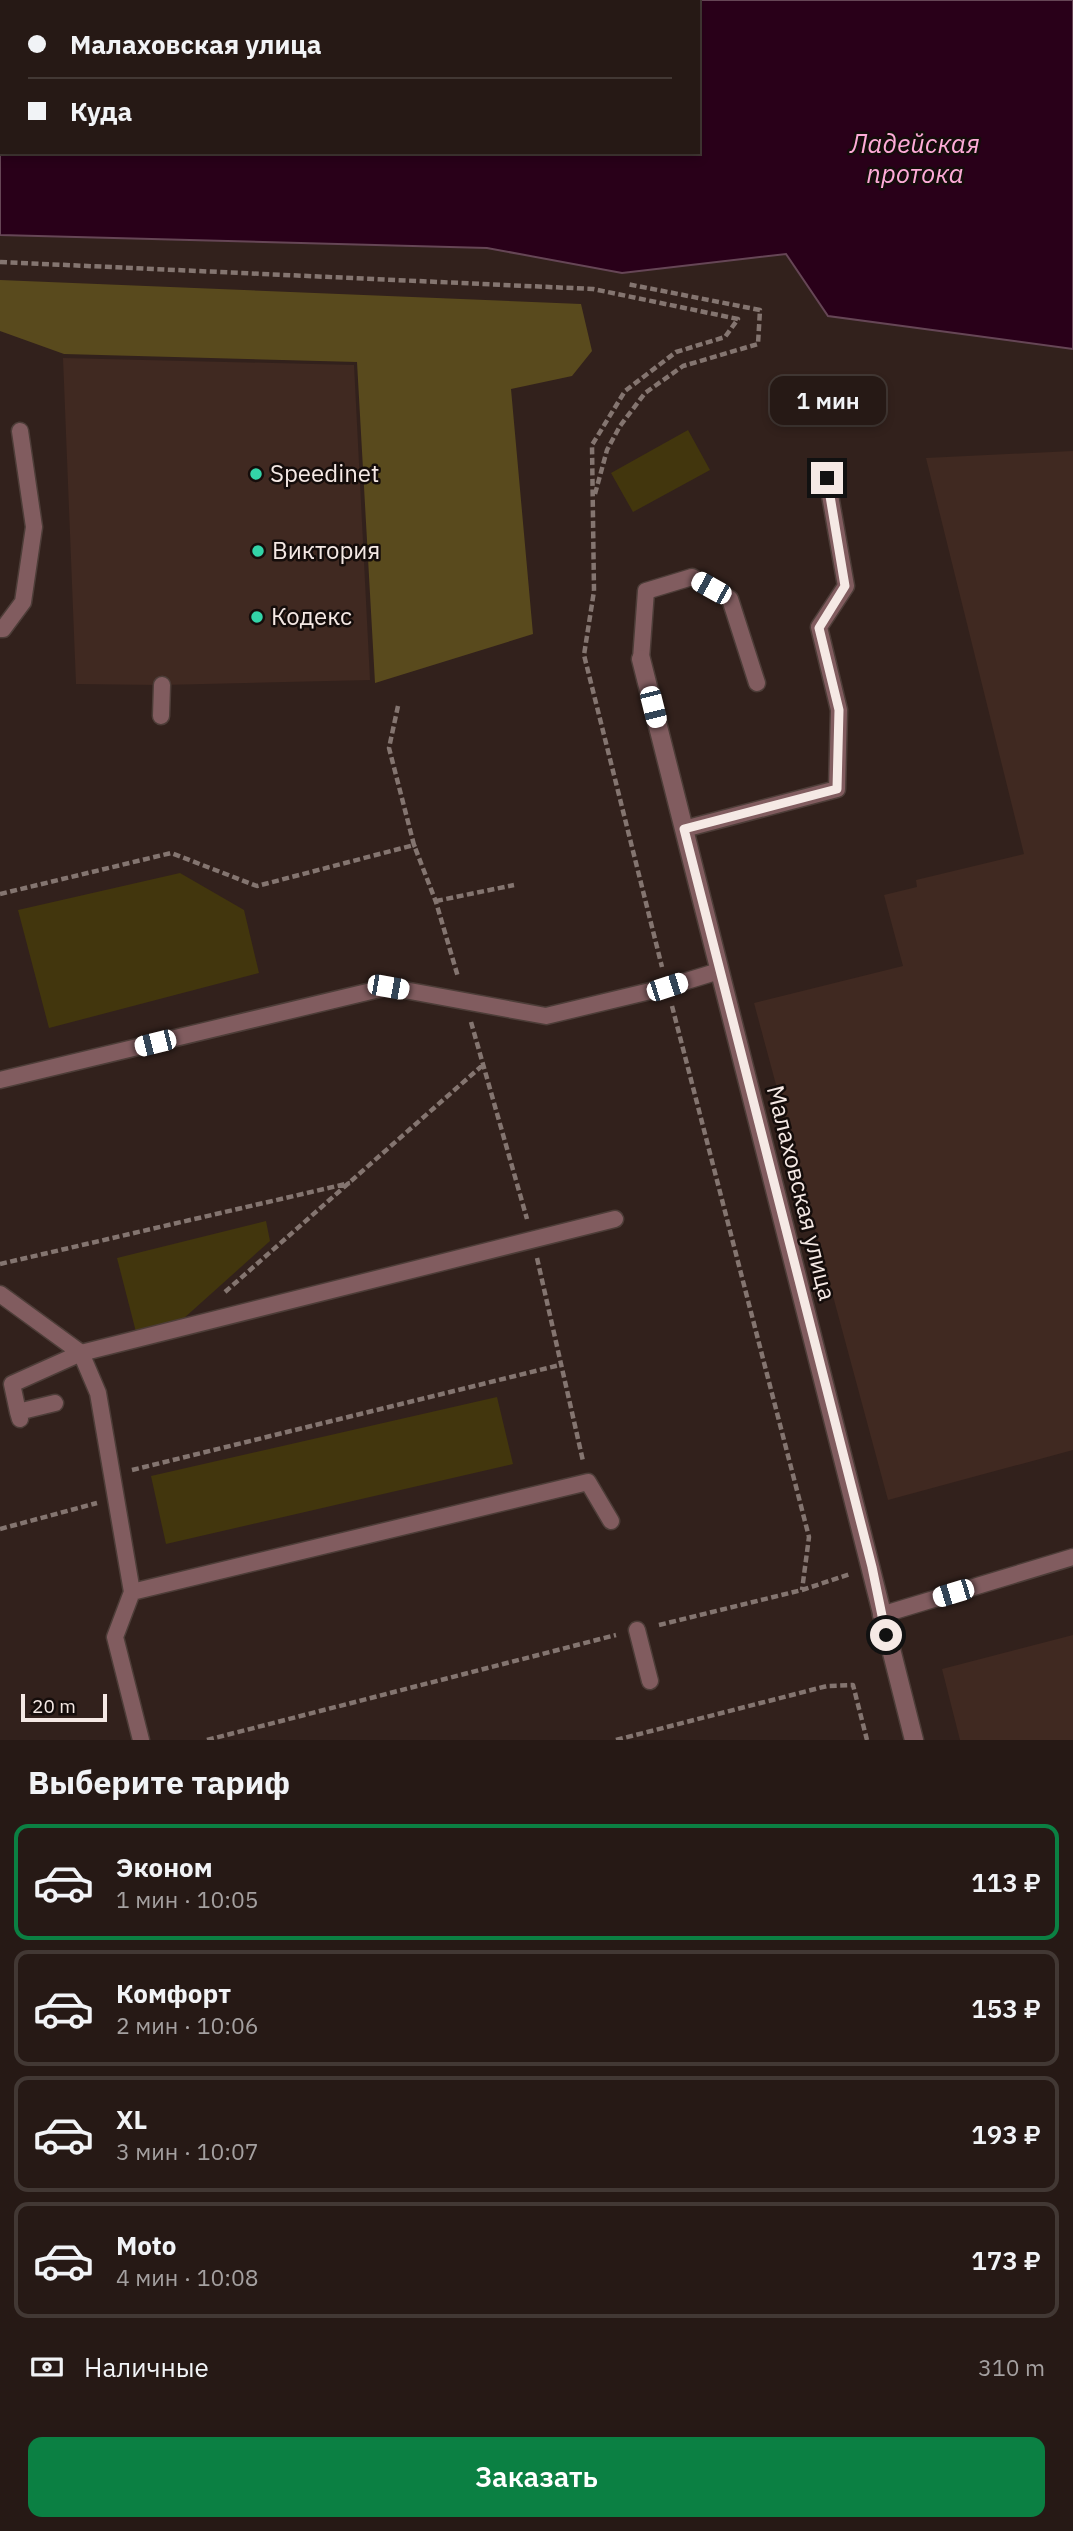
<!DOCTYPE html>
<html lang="ru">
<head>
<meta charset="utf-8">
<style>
	:root { --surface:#261915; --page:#322622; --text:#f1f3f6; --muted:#a4a0a0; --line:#423834; --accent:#0b8043 }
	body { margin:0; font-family:"IBM Plex Sans",sans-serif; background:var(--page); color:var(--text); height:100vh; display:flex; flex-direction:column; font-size:26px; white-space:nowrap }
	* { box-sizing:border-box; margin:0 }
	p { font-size:23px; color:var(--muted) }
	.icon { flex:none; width:38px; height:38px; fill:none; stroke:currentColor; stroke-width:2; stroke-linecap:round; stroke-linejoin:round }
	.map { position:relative; height:1740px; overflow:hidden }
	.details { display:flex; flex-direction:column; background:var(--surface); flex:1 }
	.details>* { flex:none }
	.top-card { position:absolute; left:0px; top:0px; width:700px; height:154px; box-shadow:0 4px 10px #0003,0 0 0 2px var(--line); display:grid; align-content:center; height:154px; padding:0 28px; background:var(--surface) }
	.scale { position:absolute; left:21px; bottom:18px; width:86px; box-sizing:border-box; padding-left:7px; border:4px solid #f5e9e5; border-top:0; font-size:19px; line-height:24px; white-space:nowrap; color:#f5e9e5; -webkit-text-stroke:5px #150d0b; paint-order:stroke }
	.end { position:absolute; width:32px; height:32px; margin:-16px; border:9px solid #f5e9e5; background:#111; box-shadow:0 0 0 4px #111 }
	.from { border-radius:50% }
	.bubble { position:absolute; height:49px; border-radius:14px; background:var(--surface); box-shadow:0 4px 10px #0003,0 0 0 2px var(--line); font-size:23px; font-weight:600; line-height:49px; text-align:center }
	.car { position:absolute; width:21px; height:42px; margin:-21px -10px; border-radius:9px; box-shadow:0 0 5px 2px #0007; background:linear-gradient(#fff 24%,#345 0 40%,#fff 0 76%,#345 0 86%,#fff 0) }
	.top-card b { display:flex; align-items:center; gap:24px; height:66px; font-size:26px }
	.top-card b+b { border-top:2px solid var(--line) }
	.top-card i { width:18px; height:18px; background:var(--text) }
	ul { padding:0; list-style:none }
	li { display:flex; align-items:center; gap:21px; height:116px; margin:0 14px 10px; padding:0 14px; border:4px solid var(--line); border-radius:14px }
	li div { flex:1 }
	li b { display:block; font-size:26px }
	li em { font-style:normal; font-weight:600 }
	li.selected { border-color:var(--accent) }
	li>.icon { width:63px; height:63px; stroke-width:1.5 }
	h2 { padding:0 28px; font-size:32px; line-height:84px }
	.pay { display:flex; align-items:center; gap:18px; height:77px; padding:0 28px; font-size:26px }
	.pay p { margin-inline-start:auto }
	.button { display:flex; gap:14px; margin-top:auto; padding:14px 28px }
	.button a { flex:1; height:80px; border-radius:14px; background:var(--accent); color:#fff; font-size:28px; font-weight:600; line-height:80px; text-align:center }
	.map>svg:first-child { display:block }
</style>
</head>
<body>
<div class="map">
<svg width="1073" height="1740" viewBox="0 0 1073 1740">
	<rect width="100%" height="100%" fill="#32211c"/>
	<!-- built -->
	<path fill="#402921" d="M63,358L354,365L370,680L162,685L76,684Z
		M1073,451V1450L888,1500L754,1003L903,966L884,895L917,887L916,880L1024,854L926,458Z
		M1073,1635V1740H960L942,1669Z"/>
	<!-- green -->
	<path fill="#42360d" d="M688,430L710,470L633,512L611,473Z
		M180,873L244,910L259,973L49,1028L18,910Z
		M266,1221L270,1241L183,1319L136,1332L117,1258Z
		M497,1397L513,1464L166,1544L151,1476Z"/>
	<!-- forest -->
	<path fill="#594a1d" d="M0,280L581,304L592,351L572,376L511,389L533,634L375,683L357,362L64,354L0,331Z"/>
	<!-- water -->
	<path fill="#290019" stroke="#664656" stroke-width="2" fill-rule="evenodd" d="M0,0H1073V349L828,316L786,254L622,273L487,248L0,235ZM2,2H698V152H2Z"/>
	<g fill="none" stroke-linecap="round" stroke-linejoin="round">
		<!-- lane casing -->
		<g stroke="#4d3d38" stroke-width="19">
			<path id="lane" d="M0,629H3L23,602L34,527L20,431
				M641,659L646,591L692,577L730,599L757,683
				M161,716L162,685
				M684,829L837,789L839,710L819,627L846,586L827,478
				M0,1080L388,987L546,1016L667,987L719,971
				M0,1294L81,1353L98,1393L132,1592
				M18,1412L12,1384L81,1353L615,1219
				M20,1419L18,1412L55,1403
				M881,1615L1073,1557
				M637,1630L650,1681
				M141,1740L115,1637L132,1592L588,1482L611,1521"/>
		</g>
		<!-- street casing -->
		<g stroke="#4d3d38" stroke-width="21">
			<path id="street" d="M641,659L914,1740"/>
		</g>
		<!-- path -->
		<path stroke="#847570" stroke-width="4.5" stroke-dasharray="7 3.5" stroke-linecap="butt" d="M0,262L593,289L738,319L725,337L676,352L625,391L592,445L594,591L584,655L662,967
			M595,494L607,450L620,426L645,393L683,366L758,344L760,310L627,284
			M398,706L389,748L414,845L436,902L458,977
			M0,894L171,853L257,886L414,845L415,847
			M436,901L514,885
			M672,1006L809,1537L802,1590
			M471,1022L527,1219
			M537,1258L583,1461
			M0,1264L350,1183
			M225,1292L484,1064
			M132,1470L560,1365
			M0,1529L97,1503
			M659,1625L802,1590L850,1574
			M207,1740L616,1635
			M616,1740L827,1686L853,1685L867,1740"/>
		<!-- lane -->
		<use href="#lane" stroke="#815c5f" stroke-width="16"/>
		<!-- street -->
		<use href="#street" stroke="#815c5f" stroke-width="18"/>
	</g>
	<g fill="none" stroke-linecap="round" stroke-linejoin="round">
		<!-- route -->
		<path stroke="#f5e9e5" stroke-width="9" d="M827,478L845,586L819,628L839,710L837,789L684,829L872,1567L886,1635"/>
	</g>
	<!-- markers -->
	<g fill="#33d4a8" stroke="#150d0b" stroke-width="2.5">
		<circle cx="256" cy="474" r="7"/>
		<circle cx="258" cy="551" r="7"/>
		<circle cx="257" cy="617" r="7"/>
	</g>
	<g text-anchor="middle" stroke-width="5" stroke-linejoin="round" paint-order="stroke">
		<!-- poi labels -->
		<g font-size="24" fill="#f5e9e5" stroke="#150d0b" text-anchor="start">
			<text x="270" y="482">Speedinet</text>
			<text x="272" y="559">Виктория</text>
			<text x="271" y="625">Кодекс</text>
		</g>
		<!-- street labels -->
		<g font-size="24" fill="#f5e9e5" stroke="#150d0b">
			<text transform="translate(801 1193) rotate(76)" y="8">Малаховская улица</text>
		</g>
		<!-- water labels -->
		<g font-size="26" font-style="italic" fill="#feabd8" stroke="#150d0b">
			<text x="915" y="153">Ладейская<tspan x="915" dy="30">протока</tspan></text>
		</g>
	</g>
</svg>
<div class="scale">20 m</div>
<i class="end from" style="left:886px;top:1635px"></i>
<i class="end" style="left:827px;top:478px"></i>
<div class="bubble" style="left:770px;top:376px;width:116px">1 мин</div>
<i class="car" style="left:711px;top:588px;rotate:299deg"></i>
<i class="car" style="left:653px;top:707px;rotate:166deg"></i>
<i class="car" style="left:388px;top:987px;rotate:100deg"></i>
<i class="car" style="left:667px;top:987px;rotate:72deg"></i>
<i class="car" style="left:155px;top:1043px;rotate:256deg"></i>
<i class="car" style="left:953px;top:1593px;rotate:253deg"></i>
<div class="top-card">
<b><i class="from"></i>Малаховская улица</b>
<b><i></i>Куда</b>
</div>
</div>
<section class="details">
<h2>Выберите тариф</h2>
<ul>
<li class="selected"><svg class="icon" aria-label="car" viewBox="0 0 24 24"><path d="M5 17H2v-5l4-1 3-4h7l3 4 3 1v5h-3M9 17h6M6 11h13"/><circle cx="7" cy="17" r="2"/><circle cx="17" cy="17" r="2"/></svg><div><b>Эконом</b><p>1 мин · 10:05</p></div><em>113 ₽</em></li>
<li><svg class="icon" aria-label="car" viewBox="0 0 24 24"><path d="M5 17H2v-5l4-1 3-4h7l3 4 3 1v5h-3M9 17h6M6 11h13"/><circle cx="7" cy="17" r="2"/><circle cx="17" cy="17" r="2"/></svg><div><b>Комфорт</b><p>2 мин · 10:06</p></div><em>153 ₽</em></li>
<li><svg class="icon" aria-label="car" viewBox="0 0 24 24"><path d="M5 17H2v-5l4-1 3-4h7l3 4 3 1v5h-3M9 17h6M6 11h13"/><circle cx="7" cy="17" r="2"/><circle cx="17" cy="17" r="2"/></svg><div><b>XL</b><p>3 мин · 10:07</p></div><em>193 ₽</em></li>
<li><svg class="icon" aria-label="car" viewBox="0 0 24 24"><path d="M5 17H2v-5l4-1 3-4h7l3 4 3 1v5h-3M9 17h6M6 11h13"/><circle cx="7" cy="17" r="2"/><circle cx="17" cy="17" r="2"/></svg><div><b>Moto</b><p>4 мин · 10:08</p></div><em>173 ₽</em></li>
</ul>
<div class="pay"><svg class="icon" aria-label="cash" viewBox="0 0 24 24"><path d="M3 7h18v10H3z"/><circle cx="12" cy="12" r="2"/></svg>Наличные<p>310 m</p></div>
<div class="button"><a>Заказать</a></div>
</section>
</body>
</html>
